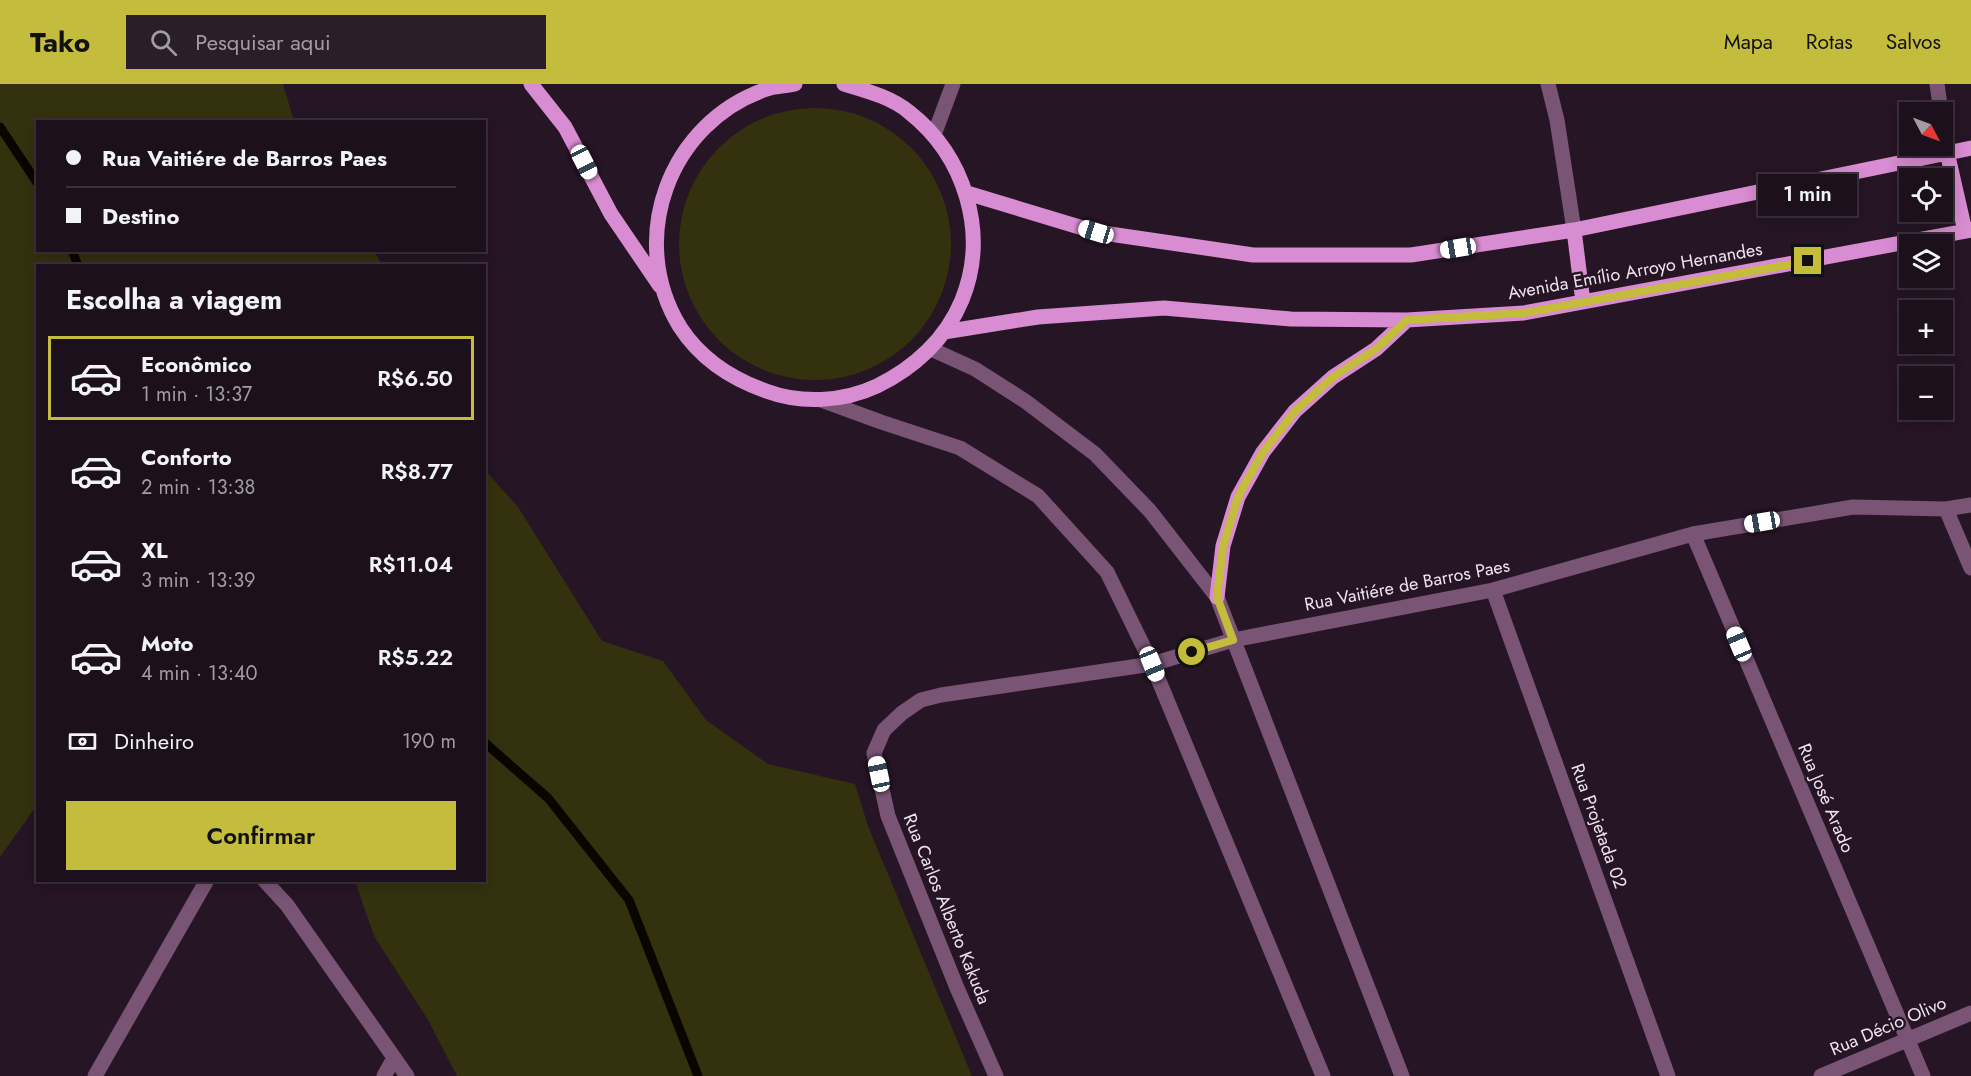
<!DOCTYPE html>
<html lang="pt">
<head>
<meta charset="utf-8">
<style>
	:root { --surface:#1c101c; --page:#291e29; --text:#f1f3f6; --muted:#a09da3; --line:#3a303b; --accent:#c4bc3d }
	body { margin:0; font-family:Jost,sans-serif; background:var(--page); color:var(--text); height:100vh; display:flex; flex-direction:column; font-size:22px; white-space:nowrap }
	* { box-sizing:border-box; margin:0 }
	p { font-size:20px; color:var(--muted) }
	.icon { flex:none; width:33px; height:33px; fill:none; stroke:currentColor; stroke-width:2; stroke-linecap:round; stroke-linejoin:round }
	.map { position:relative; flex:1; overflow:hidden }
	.side { position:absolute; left:36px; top:180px; width:450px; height:618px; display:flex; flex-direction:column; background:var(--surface); border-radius:0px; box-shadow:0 3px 15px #0003,0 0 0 2px var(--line) }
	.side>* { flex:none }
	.banner { position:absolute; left:36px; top:36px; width:450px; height:132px; border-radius:0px; box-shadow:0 3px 15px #0003,0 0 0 2px var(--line); display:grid; align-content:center; height:132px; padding:0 30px; background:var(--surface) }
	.needle { width:39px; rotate:131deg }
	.tools { position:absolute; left:1899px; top:18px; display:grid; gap:12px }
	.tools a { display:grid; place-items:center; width:54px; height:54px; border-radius:0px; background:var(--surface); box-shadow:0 3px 15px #0003,0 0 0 2px var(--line); font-size:30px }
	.end { position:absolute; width:27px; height:27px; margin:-14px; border:8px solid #c4bc3d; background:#111; box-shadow:0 0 0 3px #111 }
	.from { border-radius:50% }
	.bubble { position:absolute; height:42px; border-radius:0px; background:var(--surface); box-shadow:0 3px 15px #0003,0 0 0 2px var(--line); font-size:20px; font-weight:600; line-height:42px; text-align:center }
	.car { position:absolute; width:18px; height:36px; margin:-18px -9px; border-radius:8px; box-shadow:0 0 4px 2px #0007; background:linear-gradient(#fff 24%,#345 0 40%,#fff 0 76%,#345 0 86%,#fff 0) }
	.banner b { display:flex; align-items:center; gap:21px; height:57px; font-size:22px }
	.banner b+b { border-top:2px solid var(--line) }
	.banner i { width:15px; height:15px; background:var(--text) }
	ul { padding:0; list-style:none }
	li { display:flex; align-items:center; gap:18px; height:84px; margin:0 12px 9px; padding:0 18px; border:3px solid transparent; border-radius:0px }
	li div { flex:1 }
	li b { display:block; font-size:22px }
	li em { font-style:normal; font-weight:600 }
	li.active { border-color:var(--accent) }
	li>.icon { width:54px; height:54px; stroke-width:1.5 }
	h2 { padding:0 30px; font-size:27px; line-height:72px }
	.pay { display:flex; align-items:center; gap:15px; height:66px; padding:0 30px; font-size:22px }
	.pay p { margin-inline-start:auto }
	.button { display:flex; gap:12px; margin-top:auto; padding:12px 30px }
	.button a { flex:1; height:69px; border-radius:0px; background:var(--accent); color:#111; font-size:24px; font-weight:600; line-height:69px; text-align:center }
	header { display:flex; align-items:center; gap:36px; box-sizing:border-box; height:84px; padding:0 30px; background:var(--accent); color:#111 }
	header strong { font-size:28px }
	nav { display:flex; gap:33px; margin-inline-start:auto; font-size:21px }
	.search { width:420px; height:54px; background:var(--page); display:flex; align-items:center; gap:15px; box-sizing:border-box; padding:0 21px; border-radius:0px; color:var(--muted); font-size:22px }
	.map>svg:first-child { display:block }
</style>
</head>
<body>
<header>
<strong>Tako</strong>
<div class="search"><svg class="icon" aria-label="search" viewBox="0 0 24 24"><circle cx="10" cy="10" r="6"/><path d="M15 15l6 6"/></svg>Pesquisar aqui</div>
<nav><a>Mapa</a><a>Rotas</a><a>Salvos</a></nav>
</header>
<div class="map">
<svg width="1971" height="992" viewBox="0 0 1971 992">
	<rect width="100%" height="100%" fill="#261525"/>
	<!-- grass -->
	<path fill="#33310e" d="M0,0H283L294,37L38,38V166H374L382,181L38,182L37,721L0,773Z
		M679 160a136 136 0 1 1 272 0a136 136 0 1 1-272 0Z
		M485,386L518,423L602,557L663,577L706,636L768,680L855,700L868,742L972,992H457L428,936L374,852L355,797L484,796Z"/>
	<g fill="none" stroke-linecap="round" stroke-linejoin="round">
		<!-- stream -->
		<path stroke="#090600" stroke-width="9" d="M0,43L38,100
			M72,166L78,182
			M484,658L548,714L629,816L698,992"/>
		<!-- minor -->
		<path stroke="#795475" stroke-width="15" d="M1548,0L1557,36L1574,146
			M1937,0L1941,28
			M1942,38L1947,68
			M934,51L953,0
			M931,265L975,285L1025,317L1095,370L1150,427L1217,513L1402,992
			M821,316L881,338L960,364L1038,412L1107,488L1152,580L1323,992
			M1946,425L1971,484
			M1693,450L1923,992
			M1493,506L1668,992
			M264,796L287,821L407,992
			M95,992L207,796
			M384,992L394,974
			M996,992L957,904L888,732L874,669L884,646L902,629L921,616L941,611L1152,580L1233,556L1493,506L1693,450L1853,423L1946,425L1971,421
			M1821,992L1971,929"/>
		<!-- major -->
		<path stroke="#d88cd1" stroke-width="15" d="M531,0L565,43L611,130L660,202
			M795,0C786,2 775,2 767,5C669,38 626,155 680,243C700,274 732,295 766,307C801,320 843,318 877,302C914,284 946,255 962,216C989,149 965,72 909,28C891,13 867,7 844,0
			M1947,68L1965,147
			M967,109L1096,148L1253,171H1411L1574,146L1971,64
			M1574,146L1583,218
			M944,248L1038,233L1164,224L1291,235L1407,236L1524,229L1971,146
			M1217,513L1223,462L1238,413L1263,368L1295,327L1333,293L1376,265L1407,236"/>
	</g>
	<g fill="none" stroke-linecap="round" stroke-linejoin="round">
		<!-- route -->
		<path stroke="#c4bc3d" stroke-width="8" d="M1192,568L1233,556L1217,513L1223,462L1238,413L1246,398L1263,368L1295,327L1333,293L1376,265L1407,236L1524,229L1808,177"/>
	</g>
	<g text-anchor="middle" stroke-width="5" stroke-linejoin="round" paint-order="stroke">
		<!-- street labels -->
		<g font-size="18" fill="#efe3ee" stroke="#261525">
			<text transform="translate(1635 187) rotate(-10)" y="6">Avenida Emílio Arroyo Hernandes</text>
			<text transform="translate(1407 501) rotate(-11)" y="6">Rua Vaitiére de Barros Paes</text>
			<text transform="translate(1826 714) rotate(67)" y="6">Rua José Arado</text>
			<text transform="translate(1599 742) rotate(70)" y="6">Rua Projetada 02</text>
			<text transform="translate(947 825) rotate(68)" y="6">Rua Carlos Alberto Kakuda</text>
			<text transform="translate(1888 942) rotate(-23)" y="6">Rua Décio Olivo</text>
		</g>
	</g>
</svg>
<div class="tools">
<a><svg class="needle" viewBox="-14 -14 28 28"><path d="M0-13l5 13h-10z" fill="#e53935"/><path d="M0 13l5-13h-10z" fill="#a09da3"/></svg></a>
<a><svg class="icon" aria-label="locate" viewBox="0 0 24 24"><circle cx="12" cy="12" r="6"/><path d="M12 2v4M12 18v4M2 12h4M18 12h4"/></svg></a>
<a><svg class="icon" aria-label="layers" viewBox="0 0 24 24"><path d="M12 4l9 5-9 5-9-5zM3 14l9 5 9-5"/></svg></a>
<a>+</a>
<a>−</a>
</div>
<i class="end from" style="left:1192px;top:568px"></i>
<i class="end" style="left:1808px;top:177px"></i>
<div class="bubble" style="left:1758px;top:90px;width:99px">1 min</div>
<i class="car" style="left:584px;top:78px;rotate:153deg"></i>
<i class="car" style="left:1096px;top:148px;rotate:287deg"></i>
<i class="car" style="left:1458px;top:164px;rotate:261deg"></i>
<i class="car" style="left:1762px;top:438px;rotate:260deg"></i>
<i class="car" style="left:1739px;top:560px;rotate:337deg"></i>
<i class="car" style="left:1152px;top:580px;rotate:158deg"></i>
<i class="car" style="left:879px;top:690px;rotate:348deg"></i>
<div class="banner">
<b><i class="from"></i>Rua Vaitiére de Barros Paes</b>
<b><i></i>Destino</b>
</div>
<section class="side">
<h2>Escolha a viagem</h2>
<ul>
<li class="active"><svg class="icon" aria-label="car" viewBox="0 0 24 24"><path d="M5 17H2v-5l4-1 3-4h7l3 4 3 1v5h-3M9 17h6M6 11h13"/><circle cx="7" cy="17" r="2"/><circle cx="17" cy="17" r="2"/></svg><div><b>Econômico</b><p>1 min · 13:37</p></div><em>R$6.50</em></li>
<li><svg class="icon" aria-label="car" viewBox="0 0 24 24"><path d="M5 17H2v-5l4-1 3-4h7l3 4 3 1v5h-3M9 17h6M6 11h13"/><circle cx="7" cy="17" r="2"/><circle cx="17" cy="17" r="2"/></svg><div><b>Conforto</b><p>2 min · 13:38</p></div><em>R$8.77</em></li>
<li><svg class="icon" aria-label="car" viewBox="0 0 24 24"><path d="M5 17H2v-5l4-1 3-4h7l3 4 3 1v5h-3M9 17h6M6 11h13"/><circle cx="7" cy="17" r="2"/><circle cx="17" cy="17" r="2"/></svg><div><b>XL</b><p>3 min · 13:39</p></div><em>R$11.04</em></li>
<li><svg class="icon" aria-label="car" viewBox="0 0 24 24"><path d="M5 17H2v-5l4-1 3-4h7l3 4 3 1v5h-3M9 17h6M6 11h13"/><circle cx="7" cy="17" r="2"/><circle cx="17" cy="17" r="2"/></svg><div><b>Moto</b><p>4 min · 13:40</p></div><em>R$5.22</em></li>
</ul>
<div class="pay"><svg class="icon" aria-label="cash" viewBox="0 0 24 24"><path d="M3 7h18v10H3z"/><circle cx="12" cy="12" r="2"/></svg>Dinheiro<p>190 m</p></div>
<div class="button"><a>Confirmar</a></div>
</section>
</div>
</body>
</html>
